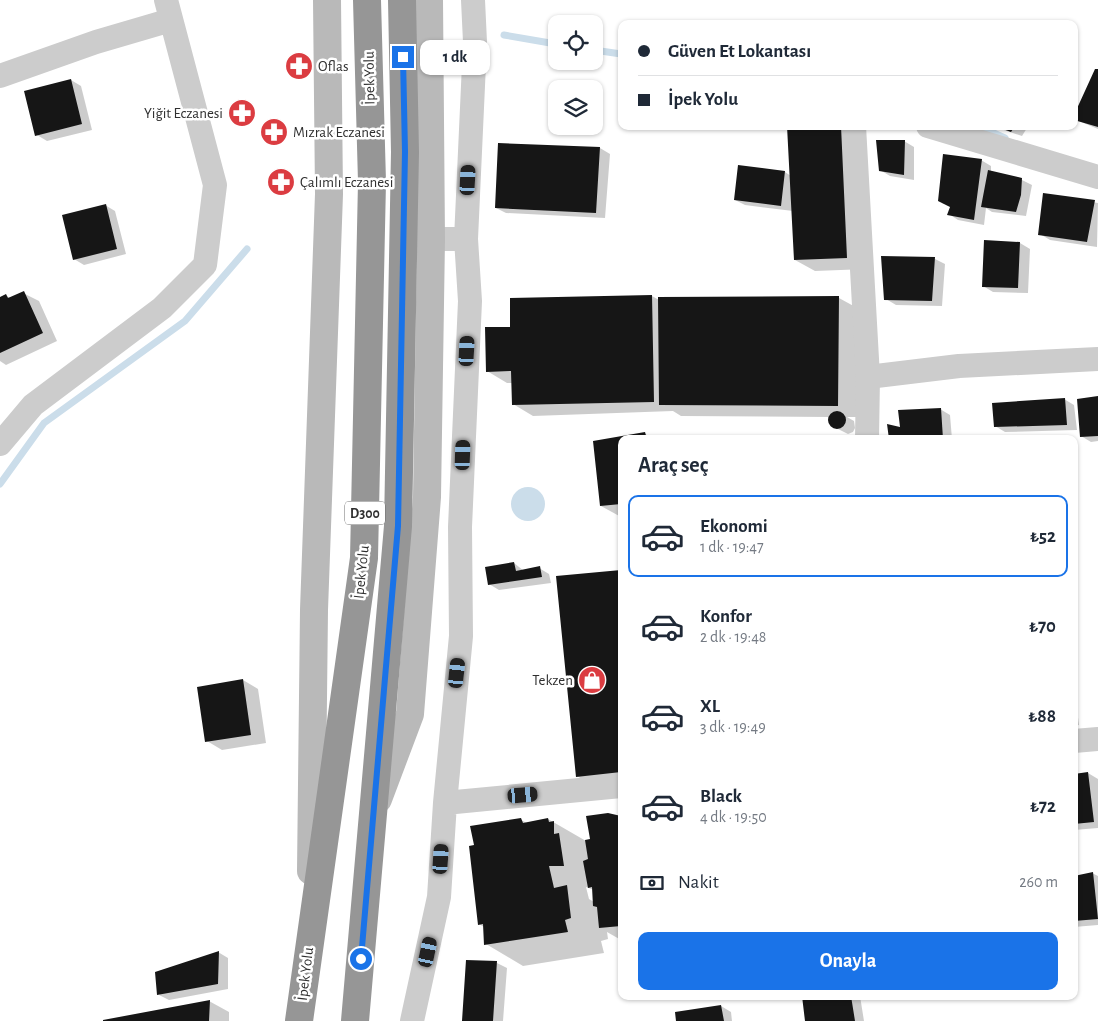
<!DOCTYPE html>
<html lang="tr">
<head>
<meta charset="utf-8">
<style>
	:root { --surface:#fff; --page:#f2f2f3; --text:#1f2937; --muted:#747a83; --line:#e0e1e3; --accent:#1a73e8 }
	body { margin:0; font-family:"Alegreya Sans",sans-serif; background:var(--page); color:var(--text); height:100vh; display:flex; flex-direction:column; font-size:19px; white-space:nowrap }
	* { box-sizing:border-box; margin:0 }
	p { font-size:16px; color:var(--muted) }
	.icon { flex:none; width:28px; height:28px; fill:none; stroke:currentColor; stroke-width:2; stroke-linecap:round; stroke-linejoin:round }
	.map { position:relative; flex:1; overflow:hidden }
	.details { position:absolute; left:618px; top:435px; width:460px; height:565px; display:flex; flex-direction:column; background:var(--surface); border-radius:10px; box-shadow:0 1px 4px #0004 }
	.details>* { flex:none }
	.hud { position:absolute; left:618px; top:20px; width:460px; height:110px; border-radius:10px; box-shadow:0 1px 4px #0004; display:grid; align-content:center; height:110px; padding:0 20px; background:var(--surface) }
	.tools { position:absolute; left:548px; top:15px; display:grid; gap:10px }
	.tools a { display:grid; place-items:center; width:55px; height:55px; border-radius:10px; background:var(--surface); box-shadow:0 1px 4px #0004; font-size:25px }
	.end { position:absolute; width:22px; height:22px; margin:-11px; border:6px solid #1a73e8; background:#fff; box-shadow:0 0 0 2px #fff }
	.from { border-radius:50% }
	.bubble { position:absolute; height:35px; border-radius:10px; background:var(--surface); box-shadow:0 1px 4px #0004; font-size:16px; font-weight:700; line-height:35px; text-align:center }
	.car { position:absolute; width:15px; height:30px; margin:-15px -8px; border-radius:6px; box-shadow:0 0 4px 1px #0007; background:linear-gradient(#222 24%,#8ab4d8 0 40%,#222 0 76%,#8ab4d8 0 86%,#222 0) }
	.hud b { display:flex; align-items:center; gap:18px; height:48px; font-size:19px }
	.hud b+b { border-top:1px solid var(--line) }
	.hud i { width:12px; height:12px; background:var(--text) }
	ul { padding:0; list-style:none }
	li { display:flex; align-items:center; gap:15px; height:82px; margin:0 10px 8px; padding:0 10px; border:2px solid transparent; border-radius:10px }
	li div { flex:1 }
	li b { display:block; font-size:19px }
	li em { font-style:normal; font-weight:700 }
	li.active { border-color:var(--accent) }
	li>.icon { width:45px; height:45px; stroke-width:1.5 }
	h2 { padding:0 20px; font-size:22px; line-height:60px }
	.pay { display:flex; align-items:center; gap:12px; height:55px; padding:0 20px; font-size:19px }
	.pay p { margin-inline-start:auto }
	.action { display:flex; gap:10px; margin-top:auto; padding:10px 20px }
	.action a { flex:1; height:58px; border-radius:10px; background:var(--accent); color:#fff; font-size:20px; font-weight:700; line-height:58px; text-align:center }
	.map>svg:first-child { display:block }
</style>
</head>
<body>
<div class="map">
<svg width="1098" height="1021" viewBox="0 0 1098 1021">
	<rect width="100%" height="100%" fill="#fff"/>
	<!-- water -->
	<path fill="#cbddea" d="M511 504a17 17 0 1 1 34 0a17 17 0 1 1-34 0Z"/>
	<!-- shadow -->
	<path fill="#0003" fill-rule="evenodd" d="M1096,70L1098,71V129L1074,119Z
		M71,80L81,86L92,130L47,141L37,135Z
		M789,126H855L867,269L815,271L795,260L793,211L745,205L735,200L739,167L785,172L791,176Z
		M992,126H1025L1027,128L1022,136Z
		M904,141L914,147V180L890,176L880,170Z
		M600,148L610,154L605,218L506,213L496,208Z
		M981,160L991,166V172L1022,180L1032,185L1026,216L992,212L986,208L984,225L958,220L949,214Z
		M1044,194L1098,203L1097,247L1050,240L1040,234Z
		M105,205L115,211L126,254L84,265L74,259Z
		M1020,243L1030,249L1028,293L993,292L983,286Z
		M883,258L935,259L945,264L942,306L896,305L886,299Z
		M23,293L39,301L57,341L6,365L0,361V298L6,296L11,298Z
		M652,296L659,300L839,298L859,309L857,417H847L854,421L855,428L853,432L848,434L832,426L829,417L681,416L673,411L533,416L513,404V383H507L487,371L512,328Z
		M1098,397V441L1091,442L1081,436Z
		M1064,399L1074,405L1077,430L1005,432L995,426Z
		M940,409L950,415L952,439H890Z
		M645,434L654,439H621V517L601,506L595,442Z
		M514,563L524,571L539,568L549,574L551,583L499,590L489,584Z
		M621,571V785L597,788L577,776L557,577Z
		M243,680L258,689L266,743L222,750L207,741Z
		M1074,687L1079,725L1074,726Z
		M1088,773L1098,779V828L1074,830V775Z
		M608,814L621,817V940L607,932L608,939L601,941L604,953L523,966L486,944L484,927L479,924L521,820L527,823L548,819L586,841L591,840ZM586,887L594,890V902L589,899Z
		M1092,873L1098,876V925L1074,927V877Z
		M218,952L228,958V989L169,1000L159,995Z
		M497,963L507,968L503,1021H464Z
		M803,996H860L864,1021H806Z
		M209,1001L229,1012V1021H105Z
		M721,1006L731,1012L732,1021H677Z"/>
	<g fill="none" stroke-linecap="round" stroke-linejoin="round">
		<!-- stream -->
		<path stroke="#cbddea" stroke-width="7" d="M504,35L556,44
			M594,50L621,54
			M978,126L1005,138
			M0,484L44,423L185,321L247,249"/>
	</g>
	<!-- building -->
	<path fill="#161616" d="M1095,69H1098V127L1074,120V115Z
		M71,79L82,124L35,136L24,91Z
		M787,126H841L847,258L794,260Z
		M995,126H1015L1011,132Z
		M876,140H905L904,175L879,171Z
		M498,143L600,147L596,213L495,208Z
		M943,154L982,159L974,220L947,215L950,207L938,201Z
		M738,165L785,171L781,206L734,200Z
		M988,170L1022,178L1021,195L1016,212L981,207Z
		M1043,193L1095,200L1087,242L1038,235Z
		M106,204L117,249L73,260L62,215Z
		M984,240L1020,242L1018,288L982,287Z
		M881,256L935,257L932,301L884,300Z
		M24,291L43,333L0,353V297L6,294L8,298Z
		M652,295L654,402L512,405L511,371L486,372L485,327H510V298Z
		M839,296L838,406L659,405L658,297Z
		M1098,396V436L1080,437L1077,399Z
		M1065,398L1067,425L994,427L992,403Z
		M941,408L943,439H889L887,424L900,427L898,410Z
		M828 420a9 9 0 1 1 18 0a9 9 0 1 1-18 0Z
		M645,432L647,439H621V504L600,506L593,441Z
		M514,562L516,571L540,566L542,577L488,585L485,567Z
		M621,570V772L576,777L556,576Z
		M243,679L251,735L205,742L197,687Z
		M1088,772L1094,822L1074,824V774Z
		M608,813L621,816V926L599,928L597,907L593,906L592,887L588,888L583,861L588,859L585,840L590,839L586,816Z
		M521,818L523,823L548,818L549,822L554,821V834L559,833L564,866H549L554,888L567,885L571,918L565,920L568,932L484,945L483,924L478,925L469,846L474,845L470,826Z
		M1093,872L1098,919L1074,921V876Z
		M219,951L218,984L157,995L155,972Z
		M466,960L497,961L493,1021H462Z
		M802,996H851L855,1021H805Z
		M210,1000L209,1021H103V1020Z
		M721,1005L724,1021H676L675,1012Z"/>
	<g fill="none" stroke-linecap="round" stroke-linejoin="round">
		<!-- street -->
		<path stroke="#ccc" stroke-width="24" d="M0,76L96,42L171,20
			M854,126L868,377L867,439
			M928,126L1098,177
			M431,239H466L475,42L473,0
			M868,377L959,366L1098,359
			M0,444L33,405L162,308L205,265L215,185L166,0
			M1074,741L1098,739
			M445,803L621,786
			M412,1021L439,897L445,803L461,636L460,527L470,301L466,239"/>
		<!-- secondary -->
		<path stroke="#b9b9b9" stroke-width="28" d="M378,799L410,714L427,497L431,239L429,0
			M311,871L314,610L329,194L327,0"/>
		<!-- highway -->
		<path stroke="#969696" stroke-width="28" d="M299,1021L364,558L372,182L367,0
			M355,1021L398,526L405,152L402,0"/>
	</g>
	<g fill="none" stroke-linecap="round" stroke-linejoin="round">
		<!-- route -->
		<path stroke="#1a73e8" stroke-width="6" d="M361,959L398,526L405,152L403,57"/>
	</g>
	<!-- icons -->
	<defs>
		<g id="pharmacy-disc" transform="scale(1.4375)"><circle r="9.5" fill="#db3c41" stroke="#fff"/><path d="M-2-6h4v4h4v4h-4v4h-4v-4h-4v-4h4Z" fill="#fff"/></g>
		<g id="shop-disc" transform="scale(1.4375)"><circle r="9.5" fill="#db3c41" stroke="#fff"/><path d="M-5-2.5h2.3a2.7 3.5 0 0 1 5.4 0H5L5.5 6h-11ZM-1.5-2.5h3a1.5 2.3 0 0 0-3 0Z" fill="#fff"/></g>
	</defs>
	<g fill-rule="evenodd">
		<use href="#pharmacy-disc" x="299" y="66"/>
		<use href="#pharmacy-disc" x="242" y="113"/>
		<use href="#pharmacy-disc" x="274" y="132"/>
		<use href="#pharmacy-disc" x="281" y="182"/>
		<use href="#shop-disc" x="592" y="680"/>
	</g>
	<g text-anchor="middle" stroke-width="5" stroke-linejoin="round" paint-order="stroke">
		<!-- shield labels -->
		<rect fill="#fff" stroke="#6d6d6d" stroke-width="1" x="345" y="501.5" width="40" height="23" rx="4"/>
		<g font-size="14" font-weight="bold" fill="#2f2f2f">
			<text x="365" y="518">D300</text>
		</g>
		<!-- poi labels -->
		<g font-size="15" fill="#2f2f2f" stroke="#fff" text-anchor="start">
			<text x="318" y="71">Oflas</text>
			<text x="223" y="118" text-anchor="end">Yiğit Eczanesi</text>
			<text x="293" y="137">Mızrak Eczanesi</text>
			<text x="300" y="187">Çalımlı Eczanesi</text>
			<text x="573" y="685" text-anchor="end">Tekzen</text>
		</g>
		<!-- street labels -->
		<g font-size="15" fill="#2f2f2f" stroke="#fff">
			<text transform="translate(369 78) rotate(-91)" y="5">İpek Yolu</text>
			<text transform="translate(361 572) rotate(-84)" y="5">İpek Yolu</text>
			<text transform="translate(305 974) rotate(-83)" y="5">İpek Yolu</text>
		</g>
	</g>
</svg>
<div class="tools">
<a><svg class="icon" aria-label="locate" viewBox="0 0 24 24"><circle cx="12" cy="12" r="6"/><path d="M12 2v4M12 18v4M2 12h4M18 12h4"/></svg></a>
<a><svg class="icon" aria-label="layers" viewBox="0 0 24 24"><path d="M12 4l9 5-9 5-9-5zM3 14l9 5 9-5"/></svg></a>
</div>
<i class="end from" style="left:361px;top:959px"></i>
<i class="end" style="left:403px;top:57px"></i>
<div class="bubble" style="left:420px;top:40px;width:70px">1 dk</div>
<i class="car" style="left:468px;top:180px;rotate:3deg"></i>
<i class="car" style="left:467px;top:351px;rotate:3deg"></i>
<i class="car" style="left:463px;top:455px;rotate:2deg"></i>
<i class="car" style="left:457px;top:673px;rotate:6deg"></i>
<i class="car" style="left:523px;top:795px;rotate:85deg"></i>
<i class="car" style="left:441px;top:859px;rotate:4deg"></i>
<i class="car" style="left:428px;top:952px;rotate:12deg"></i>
<div class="hud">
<b><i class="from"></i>Güven Et Lokantası</b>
<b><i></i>İpek Yolu</b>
</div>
<section class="details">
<h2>Araç seç</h2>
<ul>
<li class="active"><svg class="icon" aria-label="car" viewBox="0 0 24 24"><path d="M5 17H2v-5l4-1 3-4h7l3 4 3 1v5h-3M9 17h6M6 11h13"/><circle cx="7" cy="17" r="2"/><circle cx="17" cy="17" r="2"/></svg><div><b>Ekonomi</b><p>1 dk · 19:47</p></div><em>₺52</em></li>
<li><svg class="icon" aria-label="car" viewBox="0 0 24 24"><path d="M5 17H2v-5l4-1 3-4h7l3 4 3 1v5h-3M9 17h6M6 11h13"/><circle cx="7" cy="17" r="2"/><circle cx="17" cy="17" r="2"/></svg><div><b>Konfor</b><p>2 dk · 19:48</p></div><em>₺70</em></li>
<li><svg class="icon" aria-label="car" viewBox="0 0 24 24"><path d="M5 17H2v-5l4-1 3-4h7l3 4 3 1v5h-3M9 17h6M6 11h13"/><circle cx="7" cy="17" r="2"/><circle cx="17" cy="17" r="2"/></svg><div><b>XL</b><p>3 dk · 19:49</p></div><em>₺88</em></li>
<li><svg class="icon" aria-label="car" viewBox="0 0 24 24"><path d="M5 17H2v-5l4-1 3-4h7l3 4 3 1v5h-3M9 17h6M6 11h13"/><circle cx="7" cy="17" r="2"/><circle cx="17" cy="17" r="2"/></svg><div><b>Black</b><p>4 dk · 19:50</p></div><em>₺72</em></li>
</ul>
<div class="pay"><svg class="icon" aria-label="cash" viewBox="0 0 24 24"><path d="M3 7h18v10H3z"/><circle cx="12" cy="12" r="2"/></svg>Nakit<p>260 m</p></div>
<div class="action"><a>Onayla</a></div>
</section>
</div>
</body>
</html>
